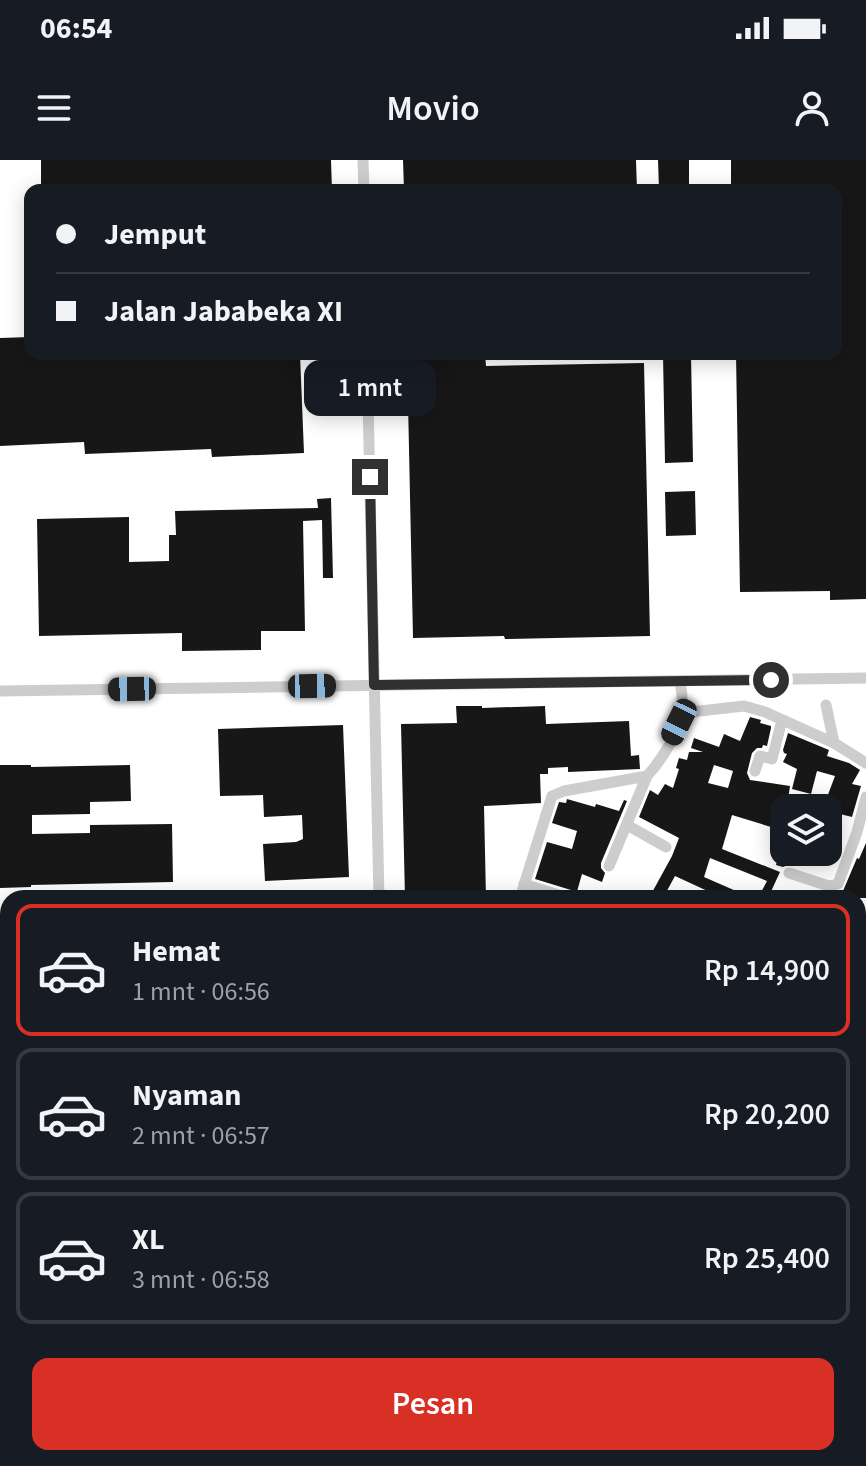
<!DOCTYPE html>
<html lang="id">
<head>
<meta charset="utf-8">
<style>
	:root { --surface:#171b24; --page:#20242c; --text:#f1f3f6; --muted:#9ea1a6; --line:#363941; --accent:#d93025 }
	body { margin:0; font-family:"Source Sans 3",sans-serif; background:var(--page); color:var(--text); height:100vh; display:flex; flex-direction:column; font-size:30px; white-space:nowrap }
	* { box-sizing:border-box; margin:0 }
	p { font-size:26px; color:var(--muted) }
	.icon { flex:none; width:44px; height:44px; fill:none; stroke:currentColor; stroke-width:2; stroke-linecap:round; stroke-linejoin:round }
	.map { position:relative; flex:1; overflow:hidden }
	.drawer { position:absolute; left:0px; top:730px; width:866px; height:576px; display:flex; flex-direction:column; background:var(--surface); border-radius:24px 24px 0 0; box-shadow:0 4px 20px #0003 }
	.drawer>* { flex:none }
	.top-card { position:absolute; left:24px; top:24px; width:818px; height:176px; border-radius:16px; box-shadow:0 4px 20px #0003; display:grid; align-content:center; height:176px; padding:0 32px; background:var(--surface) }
	.buttons { position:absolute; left:770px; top:634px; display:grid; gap:16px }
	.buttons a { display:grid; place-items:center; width:72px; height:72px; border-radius:16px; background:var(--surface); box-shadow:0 4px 20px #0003; font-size:40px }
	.end { position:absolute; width:36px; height:36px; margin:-18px; border:10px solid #303030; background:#fff; box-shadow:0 0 0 4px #fff }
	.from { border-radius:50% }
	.bubble { position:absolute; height:56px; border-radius:16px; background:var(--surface); box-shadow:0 4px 20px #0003; font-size:26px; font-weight:600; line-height:56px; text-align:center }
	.car { position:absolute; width:24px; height:48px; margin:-24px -12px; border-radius:10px; box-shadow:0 0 6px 2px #0007; background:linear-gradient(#222 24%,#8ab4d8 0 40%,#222 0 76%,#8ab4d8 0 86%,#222 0) }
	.top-card b { display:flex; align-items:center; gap:28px; height:76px; font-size:30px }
	.top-card b+b { border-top:2px solid var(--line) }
	.top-card i { width:20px; height:20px; background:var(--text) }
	ul { padding:14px 0 0; list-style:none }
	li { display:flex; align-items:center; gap:24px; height:132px; margin:0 16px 12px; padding:0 16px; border:4px solid var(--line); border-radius:16px }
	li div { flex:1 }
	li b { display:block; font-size:30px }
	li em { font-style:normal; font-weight:600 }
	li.selected { border-color:var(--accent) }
	li>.icon { width:72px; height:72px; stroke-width:1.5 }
	.action { display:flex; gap:16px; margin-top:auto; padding:16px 32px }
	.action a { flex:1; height:92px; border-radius:16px; background:var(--accent); color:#fff; font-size:32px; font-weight:600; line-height:92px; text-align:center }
	.status { display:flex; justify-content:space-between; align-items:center; height:56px; padding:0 40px; background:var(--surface); direction:ltr }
	.status svg { height:22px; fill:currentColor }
	header { display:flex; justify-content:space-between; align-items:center; height:104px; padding:0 32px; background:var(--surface); font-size:36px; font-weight:600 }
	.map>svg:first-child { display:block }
</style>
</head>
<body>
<div class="status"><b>06:54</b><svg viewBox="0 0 49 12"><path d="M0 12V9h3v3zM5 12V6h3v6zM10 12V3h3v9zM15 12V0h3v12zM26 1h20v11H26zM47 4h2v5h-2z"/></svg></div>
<header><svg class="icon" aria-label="menu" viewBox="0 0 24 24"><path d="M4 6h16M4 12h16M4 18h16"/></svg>Movio<svg class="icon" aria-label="person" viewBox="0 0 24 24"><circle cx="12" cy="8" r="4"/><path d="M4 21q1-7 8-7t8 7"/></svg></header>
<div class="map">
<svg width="866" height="1306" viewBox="0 0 866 1306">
	<rect width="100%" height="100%" fill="#fff"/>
	<!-- building -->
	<path fill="#171717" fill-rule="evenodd" d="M41,0H331L332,30H41Z
		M403,0H636L637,30H404Z
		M658,0H689V30H659Z
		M731,0H866V439L830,440V431L740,432L736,194H836V30H731Z
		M30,177V194H300L304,293L212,297L211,289L85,294L84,282L0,286V178Z
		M407,194H485L486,206L644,203L650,476L505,479L504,476L413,478Z
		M663,194H691L693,302L665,303Z
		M695,331L696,375L666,376L665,332Z
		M331,338L333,418H323L322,360L303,361L305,471H261V490L182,491V473L39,476L37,359L129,357V402L169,401V375H176L175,351L318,348L317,339Z
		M456,546H482V548L545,546L546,564L629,561L631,596L639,595L640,609L568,612V607L548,608V614H540L541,643L484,646L486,738H405L401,564L457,563Z
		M750,557L761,560L760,563L771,566V568L767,586L763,585L762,588H757L752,593L747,613L750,620L790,626L787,646L784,645V671L732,655L722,689L780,712L768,738H758L767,721L710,698L704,717L752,738H729L715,732L714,734L675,716L663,738H649L672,696L679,678L639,657L650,630L658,635L665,624L673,628L679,609L676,608L679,598L687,600L689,592H703L691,588L694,578L719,587L724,574L740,581ZM714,605L733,611L728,628L708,623Z
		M343,565L349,717L265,721L263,684L296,682L303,679L302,655L264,657L263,635L220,636L218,569Z
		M788,573L829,590L827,596L849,603L860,610L852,624L861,626L852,657L828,651V648H823L835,616L817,611L811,634L792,629L797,609L783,602L787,594L784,593L783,590Z
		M0,605H31V607L130,605L131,641L90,642V654L32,655V674L90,673V665L172,664L173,722L31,725V727L0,728Z
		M567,639L595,647L596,644L619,651L624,640L627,641L601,703V708L605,713L602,722L582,714L576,735L571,730L535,719L547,682L572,689L577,671L552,663L559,642L566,643Z
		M866,683V738H840L857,698L859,699Z
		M779,692H800L796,706L788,705L783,707L776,705Z"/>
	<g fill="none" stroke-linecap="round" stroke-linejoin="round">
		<!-- street -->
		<path stroke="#cdcdcd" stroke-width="11" d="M363,0L364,30
			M367,194L379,738
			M0,531L866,518
			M826,545L834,583
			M682,553L744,546L765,552L834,583L866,603
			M755,611L760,596L772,599L782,560
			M627,665L666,687
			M609,706L647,616
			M789,713L829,726L838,724L857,672L866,637
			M524,724L568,738
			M520,738L552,636L564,631L647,616C661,601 678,574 682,554C683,543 682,532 680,521
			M858,915L866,914
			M858,1069L866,1071"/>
	</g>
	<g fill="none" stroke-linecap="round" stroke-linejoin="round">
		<!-- route -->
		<path stroke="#303030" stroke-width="10" d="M370,317L374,525L771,520"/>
	</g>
</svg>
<div class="buttons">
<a><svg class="icon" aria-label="layers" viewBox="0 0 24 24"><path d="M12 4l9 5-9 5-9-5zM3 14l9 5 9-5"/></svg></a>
</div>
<i class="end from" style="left:771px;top:520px"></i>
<i class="end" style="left:370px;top:317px"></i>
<div class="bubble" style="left:304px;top:200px;width:132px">1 mnt</div>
<i class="car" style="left:312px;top:526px;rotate:89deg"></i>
<i class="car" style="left:132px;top:529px;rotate:269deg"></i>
<i class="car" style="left:679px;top:562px;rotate:206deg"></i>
<div class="top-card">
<b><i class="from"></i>Jemput</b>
<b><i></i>Jalan Jababeka XI</b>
</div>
<section class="drawer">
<ul>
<li class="selected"><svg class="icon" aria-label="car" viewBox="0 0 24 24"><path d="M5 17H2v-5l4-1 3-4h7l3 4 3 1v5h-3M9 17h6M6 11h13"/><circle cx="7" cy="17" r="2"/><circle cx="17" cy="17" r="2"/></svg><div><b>Hemat</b><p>1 mnt · 06:56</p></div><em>Rp 14,900</em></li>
<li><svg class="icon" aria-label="car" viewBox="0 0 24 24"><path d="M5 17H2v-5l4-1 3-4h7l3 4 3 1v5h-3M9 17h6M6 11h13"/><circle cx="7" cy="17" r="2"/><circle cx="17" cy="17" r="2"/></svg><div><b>Nyaman</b><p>2 mnt · 06:57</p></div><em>Rp 20,200</em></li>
<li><svg class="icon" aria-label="car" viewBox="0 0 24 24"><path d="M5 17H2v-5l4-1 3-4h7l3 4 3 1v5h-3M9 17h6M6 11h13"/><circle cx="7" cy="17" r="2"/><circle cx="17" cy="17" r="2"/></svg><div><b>XL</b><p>3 mnt · 06:58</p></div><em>Rp 25,400</em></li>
</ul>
<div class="action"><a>Pesan</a></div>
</section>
</div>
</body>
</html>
